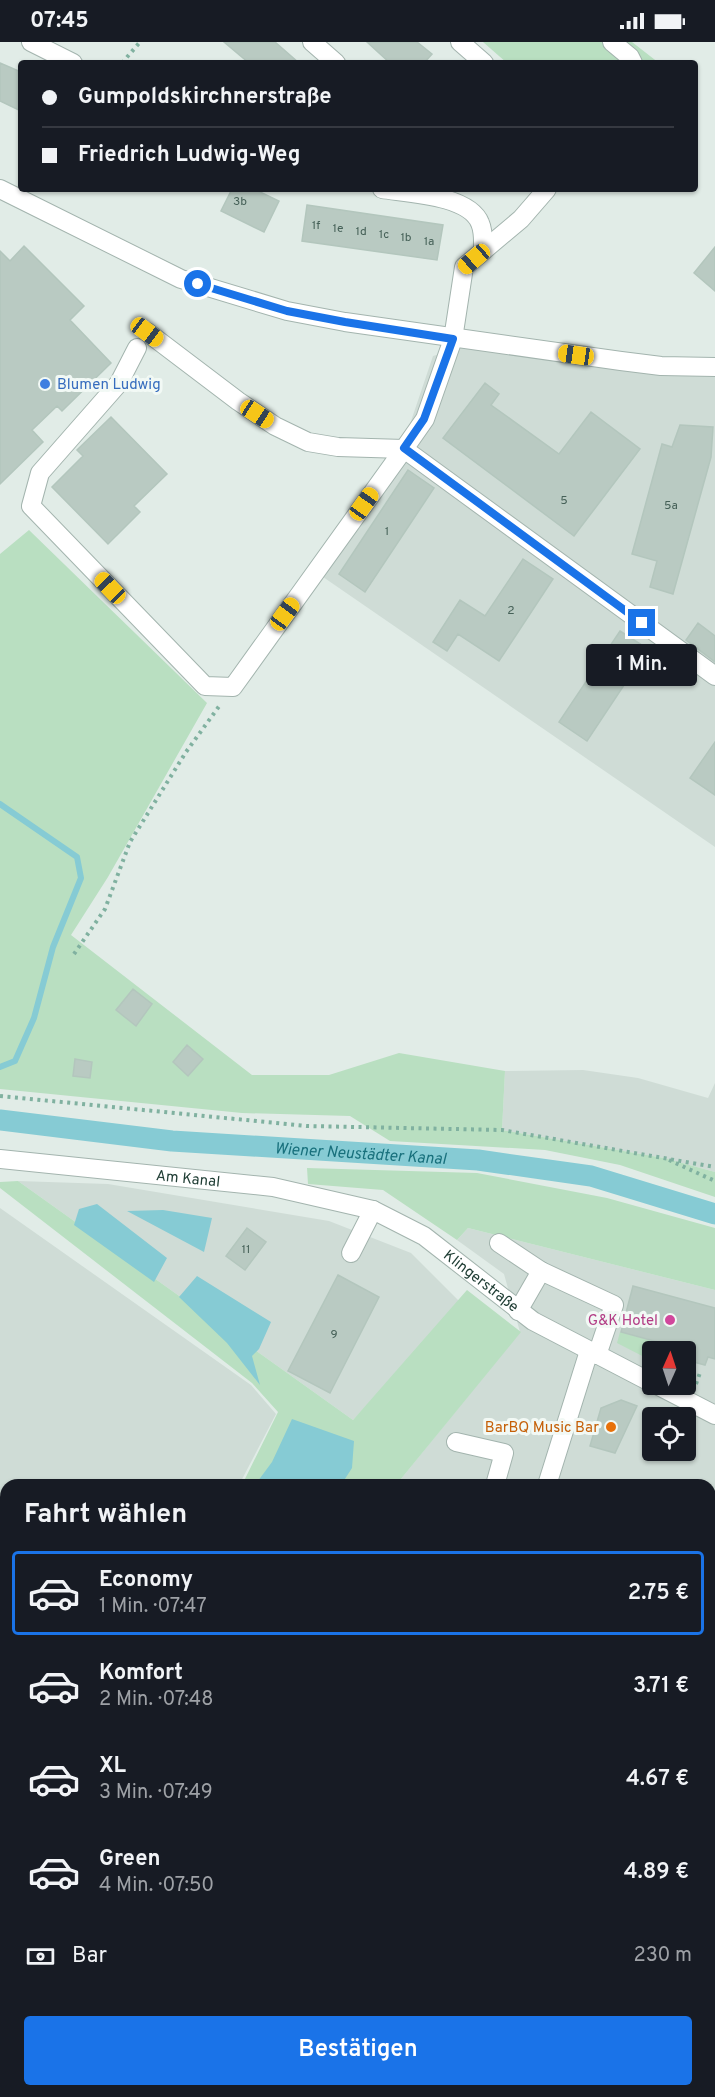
<!DOCTYPE html>
<html lang="de">
<head>
<meta charset="utf-8">
<style>
	:root { --surface:#171b24; --page:#242831; --text:#f1f3f6; --muted:#9ea1a6; --line:#363941; --accent:#1a73e8 }
	body { margin:0; font-family:Overpass,sans-serif; background:var(--page); color:var(--text); height:100vh; display:flex; flex-direction:column; font-size:22px; white-space:nowrap }
	* { box-sizing:border-box; margin:0 }
	p { font-size:20px; color:var(--muted) }
	.icon { flex:none; width:33px; height:33px; fill:none; stroke:currentColor; stroke-width:2; stroke-linecap:round; stroke-linejoin:round }
	.map { position:relative; flex:1; overflow:hidden }
	.panel { position:absolute; left:0px; top:1437px; width:716px; height:618px; display:flex; flex-direction:column; background:var(--surface); border-radius:18px 18px 0 0; box-shadow:0 2px 4px #0004 }
	.panel>* { flex:none }
	.top-card { position:absolute; left:18px; top:18px; width:680px; height:132px; border-radius:6px; box-shadow:0 2px 4px #0004; display:grid; align-content:center; height:132px; padding:0 24px; background:var(--surface) }
	.needle { width:39px; rotate:3deg }
	.controls { position:absolute; left:642px; top:1299px; display:grid; gap:12px }
	.controls a { display:grid; place-items:center; width:54px; height:54px; border-radius:6px; background:var(--surface); box-shadow:0 2px 4px #0004; font-size:30px }
	.end { position:absolute; width:27px; height:27px; margin:-14px; border:8px solid #1a73e8; background:#fff; box-shadow:0 0 0 3px #fff }
	.from { border-radius:50% }
	.bubble { position:absolute; height:42px; border-radius:6px; background:var(--surface); box-shadow:0 2px 4px #0004; font-size:20px; font-weight:600; line-height:42px; text-align:center }
	.car { position:absolute; width:18px; height:36px; margin:-18px -9px; border-radius:8px; box-shadow:0 0 4px 2px #0007; background:linear-gradient(#f5c518 24%,#345 0 40%,#f5c518 0 76%,#345 0 86%,#f5c518 0) }
	.top-card b { display:flex; align-items:center; gap:21px; height:57px; font-size:22px }
	.top-card b+b { border-top:2px solid var(--line) }
	.top-card i { width:15px; height:15px; background:var(--text) }
	ul { padding:0; list-style:none }
	li { display:flex; align-items:center; gap:18px; height:84px; margin:0 12px 9px; padding:0 12px; border:3px solid transparent; border-radius:6px }
	li div { flex:1 }
	li b { display:block; font-size:22px }
	li em { font-style:normal; font-weight:600 }
	li.active { border-color:var(--accent) }
	li>.icon { width:54px; height:54px; stroke-width:1.5 }
	h2 { padding:0 24px; font-size:27px; line-height:72px }
	.pay { display:flex; align-items:center; gap:15px; height:66px; padding:0 24px; font-size:22px }
	.pay p { margin-inline-start:auto }
	.button { display:flex; gap:12px; margin-top:auto; padding:12px 24px }
	.button a { flex:1; height:69px; border-radius:6px; background:var(--accent); color:#fff; font-size:24px; font-weight:600; line-height:69px; text-align:center }
	.status { display:flex; justify-content:space-between; align-items:center; height:42px; padding:0 30px; background:var(--surface); direction:ltr }
	.status svg { height:16px; fill:currentColor }
	.map>svg:first-child { display:block }
</style>
</head>
<body>
<div class="status"><b>07:45</b><svg viewBox="0 0 49 12"><path d="M0 12V9h3v3zM5 12V6h3v6zM10 12V3h3v9zM15 12V0h3v12zM26 1h20v11H26zM47 4h2v5h-2z"/></svg></div>
<div class="map">
<svg width="715" height="2055" viewBox="0 0 715 2055">
	<rect width="100%" height="100%" fill="#e1ece7"/>
	<!-- built -->
	<path fill="#cfdcd6" fill-rule="evenodd" d="M471,303L715,332V805L310,526L409,385L433,314Z
		M583,1028L638,1036L708,1056L715,1041V1130L664,1116L502,1088L505,1029Z
		M18,1139L108,1142L329,1179L411,1211L461,1261L353,1378Z
		M0,1166L251,1343L276,1372L239,1443H125L114,1439L94,1443H6V1463L0,1465Z
		M468,1186L715,1248V1609L710,1628V1443H396L520,1290L504,1232L457,1198ZM652,1310H686V1342H652ZM652,1376H686V1408H652Z
		M0,1468L6,1473V1774L0,1779Z
		M715,1772V2001L710,1997V1790Z"/>
	<!-- green -->
	<path fill="#b9dfc1" d="M483,0H632L659,21H507Z
		M29,488L207,661L108,835L71,893L252,1033H329L399,1011L505,1029L502,1088L664,1116L715,1130V1155L620,1123L545,1108L390,1099L350,1074L242,1071L0,1047V512Z
		M307,1126L477,1131L607,1156L715,1186V1248L468,1186L457,1198L383,1148L308,1142Z
		M18,1139L353,1378L467,1248L521,1290L396,1443H242L278,1370L252,1341L0,1146V1140Z
		M620,1290L680,1306L679,1309L652,1310V1319L617,1301Z"/>
	<!-- water -->
	<path fill="#86cbd4" d="M97,1162L167,1216L154,1240L74,1183L79,1167Z
		M163,1168L212,1176L204,1210L127,1169Z
		M197,1234L271,1280L259,1307L252,1314L260,1343L227,1301L179,1255Z
		M292,1377L354,1399L352,1426L341,1443H255L272,1420Z
		M218,2049H266L262,2055H222Z"/>
	<g fill="none" stroke-linecap="round" stroke-linejoin="round">
		<!-- stream -->
		<path stroke="#86cbd4" stroke-width="6" d="M0,762L77,815L81,836L53,905L34,976L15,1019L0,1025
			M0,1980H6
			M710,2013L715,2017"/>
		<!-- canal -->
		<path stroke="#86cbd4" stroke-width="21" id="s1" d="M0,1078L172,1099L478,1118L591,1134L715,1172"/>
	</g>
	<!-- building -->
	<path fill="#b9cac2" stroke="#b3c6bd" stroke-width="1.5" d="M224,0H275L299,21H249Z
		M367,0H417L432,12L424,21H390Z
		M0,21L21,30V69L0,59Z
		M232,147H254L279,159L264,190L221,169Z
		M307,163L443,183L437,218L302,199Z
		M24,204L84,264L70,278L111,321L62,369L57,364L32,388L43,400L0,442V209L10,219Z
		M715,205V249L694,231Z
		M485,341L499,352L491,363L559,412L591,370L640,407L574,494L443,396Z
		M111,375L167,432L134,464L140,470L108,502L52,445L83,414L77,408Z
		M680,383L713,385L711,415L673,552L650,545L657,519L632,512L662,402L672,405Z
		M408,428L434,446L365,550L339,532Z
		M523,517L553,537L499,619L458,592L447,609L433,600L460,558L485,574Z
		M698,581L715,594V620L686,598Z
		M620,589L648,607L587,699L559,680Z
		M715,700V753L690,736Z
		M133,947L152,962L136,984L116,968Z
		M187,1003L203,1017L188,1034L173,1020Z
		M75,1017L92,1020L90,1036L73,1034Z
		M247,1186L266,1200L245,1228L226,1214Z
		M338,1233L379,1255L330,1351L288,1329Z
		M633,1244L715,1266V1317L708,1315L705,1323L686,1318V1310H679L680,1306L621,1290Z
		M621,1358L637,1364L615,1411L590,1404L601,1366Z"/>
	<g fill="none" stroke-linecap="round" stroke-linejoin="round">
		<!-- minor casing -->
		<g stroke="#a3b4ae" stroke-width="20">
			<g id="minor">
				<path d="M31,0L73,21"/>
				<path d="M312,0L336,21"/>
				<path d="M460,0L484,21"/>
				<path d="M612,0L630,15L633,21"/>
				<path d="M0,147L181,237L287,269L345,280L621,319L661,324L715,325"/>
				<path d="M382,147C407,151 469,153 480,181C484,190 483,200 483,209"/>
				<path d="M547,147L521,177L464,225L453,297L425,377L404,407L715,634"/>
				<path d="M137,306L119,341L40,431L31,464L205,644L233,645L404,407L338,405L308,400L275,384L238,359L147,290"/>
				<path id="s2" d="M0,1117L273,1145L373,1168L424,1194L533,1279L652,1341"/>
				<path d="M499,1201L541,1229L614,1263L597,1313"/>
				<path d="M351,1211L373,1168"/>
				<path d="M518,1269L541,1229"/>
				<path d="M655,1342L715,1373"/>
				<path d="M456,1400L504,1411L495,1443"/>
				<path d="M547,1443L589,1309"/>
				<path d="M0,1555L6,1561"/>
				<path d="M710,1829L715,1831"/>
			</g>
		</g>
		<!-- major casing -->
		<g stroke="#c1c9c6" stroke-width="20">
			<path id="major" d="M710,1705L715,1686
				M610,2055L612,2049"/>
		</g>
		<!-- path -->
		<path stroke="#80b1a0" stroke-width="4" stroke-dasharray="3 4.5" stroke-linecap="butt" d="M122,21L140,0
			M74,912L105,867L130,800L186,710L220,663
			M0,1054L307,1084L502,1088L715,1125
			M669,1118L715,1139
			M696,1342L701,1328"/>
		<!-- minor -->
		<use href="#minor" stroke="#fff" stroke-width="18"/>
		<!-- major -->
		<use href="#major" stroke="#63a490" stroke-width="18"/>
	</g>
	<g fill="none" stroke-linecap="round" stroke-linejoin="round">
		<!-- route -->
		<path stroke="#1a73e8" stroke-width="8" d="M198,242L287,269L345,280L453,297L424,377L404,406L642,581"/>
	</g>
	<!-- markers -->
	<circle fill="#3f7fe0" stroke="#f2f9f5" stroke-width="2" cx="45" cy="342" r="6"/>
	<circle fill="#d1479c" stroke="#f2f9f5" stroke-width="2" cx="670" cy="1278" r="6"/>
	<circle fill="#e8710a" stroke="#f2f9f5" stroke-width="2" cx="611" cy="1385" r="6"/>
	<g text-anchor="middle" stroke-width="6" stroke-linejoin="round" paint-order="stroke">
		<!-- number labels -->
		<g font-size="12" fill="#466158">
			<text x="240" y="163">3b</text>
			<text x="316" y="187">1f</text>
			<text x="338" y="190">1e</text>
			<text x="361" y="193">1d</text>
			<text x="384" y="196">1c</text>
			<text x="406" y="199">1b</text>
			<text x="429" y="203">1a</text>
			<text x="564" y="462">5</text>
			<text x="671" y="467">5a</text>
			<text x="387" y="493">1</text>
			<text x="511" y="572">2</text>
			<text x="246" y="1211">11</text>
			<text x="334" y="1296">9</text>
		</g>
		<!-- shop labels -->
		<g font-size="15" fill="#366cbe" stroke="#f2f9f5" text-anchor="start">
			<text x="57" y="347">Blumen Ludwig</text>
		</g>
		<!-- street labels -->
		<g font-size="15" fill="#203e35" stroke="#f2f9f5">
			<text dy="5" stroke="none"><textPath href="#s2" startOffset="189">Am Kanal</textPath></text>
			<text dy="5" stroke="none"><textPath href="#s2" startOffset="507">Klingerstraße</textPath></text>
		</g>
		<!-- hotel labels -->
		<g font-size="15" fill="#b23c85" stroke="#f2f9f5" text-anchor="end">
			<text x="658" y="1283">G&amp;K Hotel</text>
		</g>
		<!-- food labels -->
		<g font-size="15" fill="#c56008" stroke="#f2f9f5" text-anchor="end">
			<text x="599" y="1390">BarBQ Music Bar</text>
		</g>
		<!-- water labels -->
		<g font-size="16" font-style="italic" fill="#18707c" stroke="#f2f9f5">
			<text dy="6" stroke="none"><textPath href="#s1" startOffset="362">Wiener Neustädter Kanal</textPath></text>
		</g>
	</g>
</svg>
<div class="controls">
<a><svg class="needle" viewBox="-14 -14 28 28"><path d="M0-13l5 13h-10z" fill="#e53935"/><path d="M0 13l5-13h-10z" fill="#9ea1a6"/></svg></a>
<a><svg class="icon" aria-label="locate" viewBox="0 0 24 24"><circle cx="12" cy="12" r="6"/><path d="M12 2v4M12 18v4M2 12h4M18 12h4"/></svg></a>
</div>
<i class="end from" style="left:198px;top:242px"></i>
<i class="end" style="left:642px;top:581px"></i>
<div class="bubble" style="left:586px;top:602px;width:111px">1 Min.</div>
<i class="car" style="left:474px;top:217px;rotate:229deg"></i>
<i class="car" style="left:147px;top:290px;rotate:127deg"></i>
<i class="car" style="left:576px;top:313px;rotate:278deg"></i>
<i class="car" style="left:257px;top:372px;rotate:123deg"></i>
<i class="car" style="left:364px;top:462px;rotate:35deg"></i>
<i class="car" style="left:110px;top:546px;rotate:316deg"></i>
<i class="car" style="left:285px;top:572px;rotate:36deg"></i>
<div class="top-card">
<b><i class="from"></i>Gumpoldskirchnerstraße</b>
<b><i></i>Friedrich Ludwig-Weg</b>
</div>
<section class="panel">
<h2>Fahrt wählen</h2>
<ul>
<li class="active"><svg class="icon" aria-label="car" viewBox="0 0 24 24"><path d="M5 17H2v-5l4-1 3-4h7l3 4 3 1v5h-3M9 17h6M6 11h13"/><circle cx="7" cy="17" r="2"/><circle cx="17" cy="17" r="2"/></svg><div><b>Economy</b><p>1 Min. · 07:47</p></div><em>2.75 €</em></li>
<li><svg class="icon" aria-label="car" viewBox="0 0 24 24"><path d="M5 17H2v-5l4-1 3-4h7l3 4 3 1v5h-3M9 17h6M6 11h13"/><circle cx="7" cy="17" r="2"/><circle cx="17" cy="17" r="2"/></svg><div><b>Komfort</b><p>2 Min. · 07:48</p></div><em>3.71 €</em></li>
<li><svg class="icon" aria-label="car" viewBox="0 0 24 24"><path d="M5 17H2v-5l4-1 3-4h7l3 4 3 1v5h-3M9 17h6M6 11h13"/><circle cx="7" cy="17" r="2"/><circle cx="17" cy="17" r="2"/></svg><div><b>XL</b><p>3 Min. · 07:49</p></div><em>4.67 €</em></li>
<li><svg class="icon" aria-label="car" viewBox="0 0 24 24"><path d="M5 17H2v-5l4-1 3-4h7l3 4 3 1v5h-3M9 17h6M6 11h13"/><circle cx="7" cy="17" r="2"/><circle cx="17" cy="17" r="2"/></svg><div><b>Green</b><p>4 Min. · 07:50</p></div><em>4.89 €</em></li>
</ul>
<div class="pay"><svg class="icon" aria-label="cash" viewBox="0 0 24 24"><path d="M3 7h18v10H3z"/><circle cx="12" cy="12" r="2"/></svg>Bar<p>230 m</p></div>
<div class="button"><a>Bestätigen</a></div>
</section>
</div>
</body>
</html>
